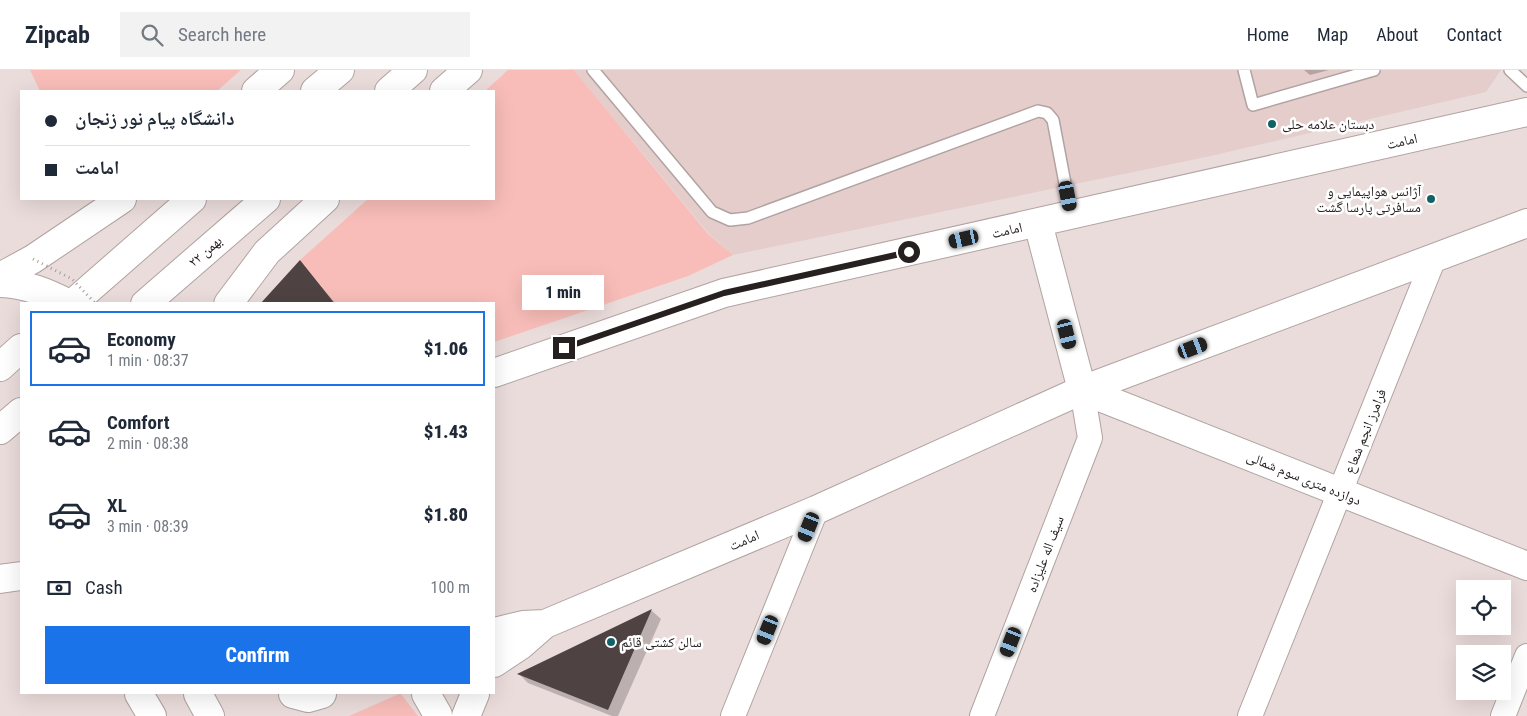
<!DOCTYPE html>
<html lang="en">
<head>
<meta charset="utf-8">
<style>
	:root { --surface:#fff; --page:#f2f2f3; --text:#1f2937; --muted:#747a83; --line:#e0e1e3; --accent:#1a73e8 }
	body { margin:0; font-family:"Roboto Condensed","Noto Naskh Arabic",sans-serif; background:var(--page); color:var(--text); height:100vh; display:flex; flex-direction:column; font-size:19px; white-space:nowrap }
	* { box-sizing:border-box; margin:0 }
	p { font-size:16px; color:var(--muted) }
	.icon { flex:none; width:28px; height:28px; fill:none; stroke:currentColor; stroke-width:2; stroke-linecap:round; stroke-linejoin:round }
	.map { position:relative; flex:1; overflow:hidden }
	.side { position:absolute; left:20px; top:232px; width:475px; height:392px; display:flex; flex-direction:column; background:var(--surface); border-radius:0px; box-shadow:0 5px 20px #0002 }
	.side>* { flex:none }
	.top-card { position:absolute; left:20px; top:20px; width:475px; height:110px; border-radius:0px; box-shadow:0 5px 20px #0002; display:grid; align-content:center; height:110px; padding:0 25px; background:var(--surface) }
	.buttons { position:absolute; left:1456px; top:510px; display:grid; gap:10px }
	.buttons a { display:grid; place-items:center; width:55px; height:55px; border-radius:0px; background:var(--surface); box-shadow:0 5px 20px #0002; font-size:25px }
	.end { position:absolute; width:22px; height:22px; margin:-11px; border:6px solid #262120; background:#fff; box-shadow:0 0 0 2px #fff }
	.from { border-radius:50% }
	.bubble { position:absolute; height:35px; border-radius:0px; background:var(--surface); box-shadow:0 5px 20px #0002; font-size:16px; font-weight:800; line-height:35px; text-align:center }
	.car { position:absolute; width:15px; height:30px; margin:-15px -8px; border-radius:6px; box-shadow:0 0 4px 1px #0007; background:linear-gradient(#222 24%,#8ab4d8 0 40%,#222 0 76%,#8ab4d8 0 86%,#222 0) }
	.top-card b { display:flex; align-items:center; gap:18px; height:48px; font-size:19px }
	.top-card b+b { border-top:1px solid var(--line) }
	.top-card i { width:12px; height:12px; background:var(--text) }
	ul { padding:9px 0 0; list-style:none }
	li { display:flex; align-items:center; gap:15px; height:75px; margin:0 10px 8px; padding:0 15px; border:2px solid transparent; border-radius:0px }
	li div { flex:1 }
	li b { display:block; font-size:19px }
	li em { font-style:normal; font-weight:800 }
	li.selected { border-color:var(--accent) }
	li>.icon { width:45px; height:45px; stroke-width:1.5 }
	.pay { display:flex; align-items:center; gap:12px; height:55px; padding:0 25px; font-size:19px }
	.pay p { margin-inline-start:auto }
	.button { display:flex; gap:10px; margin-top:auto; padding:10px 25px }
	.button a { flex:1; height:58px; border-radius:0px; background:var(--accent); color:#fff; font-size:20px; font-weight:800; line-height:58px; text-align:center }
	header { display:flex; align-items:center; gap:30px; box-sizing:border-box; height:70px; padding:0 25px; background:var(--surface); border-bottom:1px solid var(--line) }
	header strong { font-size:24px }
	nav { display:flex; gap:28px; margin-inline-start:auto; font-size:18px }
	.search { width:350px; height:45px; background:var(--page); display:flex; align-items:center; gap:12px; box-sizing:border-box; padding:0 18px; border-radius:0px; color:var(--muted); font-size:19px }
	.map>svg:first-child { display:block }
</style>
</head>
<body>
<header>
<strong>Zipcab</strong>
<div class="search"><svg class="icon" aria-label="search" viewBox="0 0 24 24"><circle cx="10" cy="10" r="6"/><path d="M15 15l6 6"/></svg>Search here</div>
<nav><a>Home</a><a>Map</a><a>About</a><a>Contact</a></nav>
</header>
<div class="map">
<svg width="1527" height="646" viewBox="0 0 1527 646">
	<rect width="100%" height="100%" fill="#eadcdb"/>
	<!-- built -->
	<path fill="#e4cdcb" d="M574,0H1501L1486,22L1206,87L733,185L709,164Z"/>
	<!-- green -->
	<path fill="#f8bdb8" d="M30,0H241L217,21H40Z
		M508,0H574L708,164L733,185L688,206L494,272V234H335L300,190L368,129H494V21H485Z
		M399,624H401L418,646H349Z"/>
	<!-- shadow -->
	<path fill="#0003" d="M1304,0H1329L1310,5Z
		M300,192L336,234H262Z
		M652,541L661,549L618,646H612L528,613L520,605Z"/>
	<!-- building -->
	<path fill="#4e4342" d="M300,190L335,234H260Z
		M652,539L608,640L517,604Z"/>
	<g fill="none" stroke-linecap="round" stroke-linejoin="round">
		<!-- service casing -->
		<g stroke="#b1a3a2" stroke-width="14">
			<path id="service" d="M593,0L712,142L730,150L748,148L1038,41L1047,43L1053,50L1071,145
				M1244,0L1253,35L1374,0
				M1510,0L1527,16"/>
		</g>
		<!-- minor casing -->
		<g stroke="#b1a3a2" stroke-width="26">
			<path id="minor" d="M733,646L816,440
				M982,646L1090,368L1082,320
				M1250,646L1434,188
				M1503,646L1527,586"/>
		</g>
		<!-- tertiary casing -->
		<g stroke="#b1a3a2" stroke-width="30">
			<path id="tertiary" d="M1082,320L1527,496"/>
		</g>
		<!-- secondary casing -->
		<g stroke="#b1a3a2" stroke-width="30">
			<path id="secondary" d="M1038,153L1082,320
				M494,303L724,223L1527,42
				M494,562L523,555L545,554
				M494,593L521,575L545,554L816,440L1082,320L1527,153
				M139,624L152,646
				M198,624L210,646
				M293,624L308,628L322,624
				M426,624L438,645
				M466,646L475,624"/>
		</g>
		<!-- trunk casing -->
		<g stroke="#b1a3a2" stroke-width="30">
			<path id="trunk" d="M256,21L280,0
				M315,21L340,0
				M389,21L413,0
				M444,21L468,0
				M0,207L33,189L122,129
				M0,213C26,214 46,222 69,234
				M72,234L192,129
				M145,234L266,129
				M228,234L267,182L325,129
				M0,297L21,278
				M0,360L21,342
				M0,509L21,506"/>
		</g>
		<!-- service -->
		<use href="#service" stroke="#fff" stroke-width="11"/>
		<!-- minor -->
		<use href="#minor" stroke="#fff" stroke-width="24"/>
		<!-- tertiary -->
		<use href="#tertiary" stroke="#fff" stroke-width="28"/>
		<!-- secondary -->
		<use href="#secondary" stroke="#fff" stroke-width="28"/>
		<!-- trunk -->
		<use href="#trunk" stroke="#fff" stroke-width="28"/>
		<!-- path-bridge -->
		<path stroke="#a69b9a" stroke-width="3" stroke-dasharray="1 4" stroke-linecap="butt" d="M33,189L72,209L96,234"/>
	</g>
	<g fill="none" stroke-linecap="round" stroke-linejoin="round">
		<!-- route -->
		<path stroke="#262120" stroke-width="6" d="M564,278L724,223L909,182"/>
	</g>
	<!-- markers -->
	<g fill="#116267" stroke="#fff" stroke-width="2">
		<circle cx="1272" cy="54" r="5"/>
		<circle cx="1431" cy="129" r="5"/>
		<circle cx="611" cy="572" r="5"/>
	</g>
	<g text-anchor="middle" stroke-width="5" stroke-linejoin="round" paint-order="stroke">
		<!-- poi labels -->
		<g font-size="14" fill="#262120" stroke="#fff" text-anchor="start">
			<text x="1282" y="59">دبستان علامه حلی</text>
			<text x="1421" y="126" text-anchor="end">آژانس هواپیمایی و<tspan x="1421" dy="16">مسافرتی پارسا گشت</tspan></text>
			<text x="621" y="577">سالن کشتی قائم</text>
		</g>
		<!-- street labels -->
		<g font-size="14" fill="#262120" stroke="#fff">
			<text transform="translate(1402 71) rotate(-13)" y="5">امامت</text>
			<text transform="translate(1007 160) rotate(-13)" y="5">امامت</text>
			<text transform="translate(205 181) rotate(-41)" y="5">۲۲ بهمن</text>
			<text transform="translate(1365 361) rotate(-68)" y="5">فرامرز انجم شعاع</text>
			<text transform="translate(1304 408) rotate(22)" y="5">دوازده متری سوم شمالی</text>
			<text transform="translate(744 470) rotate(-23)" y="5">امامت</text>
			<text transform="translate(1045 484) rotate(-69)" y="5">سیف اله علیزاده</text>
		</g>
	</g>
</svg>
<div class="buttons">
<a><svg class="icon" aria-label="locate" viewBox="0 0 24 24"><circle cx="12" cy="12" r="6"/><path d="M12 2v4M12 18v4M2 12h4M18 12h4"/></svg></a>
<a><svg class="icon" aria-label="layers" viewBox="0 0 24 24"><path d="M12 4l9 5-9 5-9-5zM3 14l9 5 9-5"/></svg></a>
</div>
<i class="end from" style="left:909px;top:182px"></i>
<i class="end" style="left:564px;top:278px"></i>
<div class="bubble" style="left:522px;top:205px;width:82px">1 min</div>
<i class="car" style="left:1068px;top:126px;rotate:169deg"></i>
<i class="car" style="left:964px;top:169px;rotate:257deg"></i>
<i class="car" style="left:1067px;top:264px;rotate:166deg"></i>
<i class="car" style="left:1193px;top:278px;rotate:69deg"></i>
<i class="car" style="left:809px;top:457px;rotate:202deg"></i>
<i class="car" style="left:768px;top:560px;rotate:202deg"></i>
<i class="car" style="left:1011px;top:572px;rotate:201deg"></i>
<div class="top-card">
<b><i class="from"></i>دانشگاه پیام نور زنجان</b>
<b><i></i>امامت</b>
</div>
<section class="side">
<ul>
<li class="selected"><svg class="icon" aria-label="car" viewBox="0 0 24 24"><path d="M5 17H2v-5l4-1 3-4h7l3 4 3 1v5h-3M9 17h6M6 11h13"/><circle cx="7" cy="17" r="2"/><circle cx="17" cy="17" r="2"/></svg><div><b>Economy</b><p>1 min · 08:37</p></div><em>$1.06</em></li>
<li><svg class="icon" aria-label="car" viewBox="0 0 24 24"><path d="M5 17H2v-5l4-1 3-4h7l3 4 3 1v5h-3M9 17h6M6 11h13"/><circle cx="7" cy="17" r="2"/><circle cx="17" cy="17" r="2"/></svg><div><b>Comfort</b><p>2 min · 08:38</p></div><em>$1.43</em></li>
<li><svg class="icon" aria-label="car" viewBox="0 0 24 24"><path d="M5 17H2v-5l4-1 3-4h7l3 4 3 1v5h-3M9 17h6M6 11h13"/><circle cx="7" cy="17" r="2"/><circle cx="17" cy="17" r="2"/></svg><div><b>XL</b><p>3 min · 08:39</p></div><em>$1.80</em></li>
</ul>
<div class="pay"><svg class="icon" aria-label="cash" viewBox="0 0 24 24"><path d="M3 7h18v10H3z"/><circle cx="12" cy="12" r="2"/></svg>Cash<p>100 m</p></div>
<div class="button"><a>Confirm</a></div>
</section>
</div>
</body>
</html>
